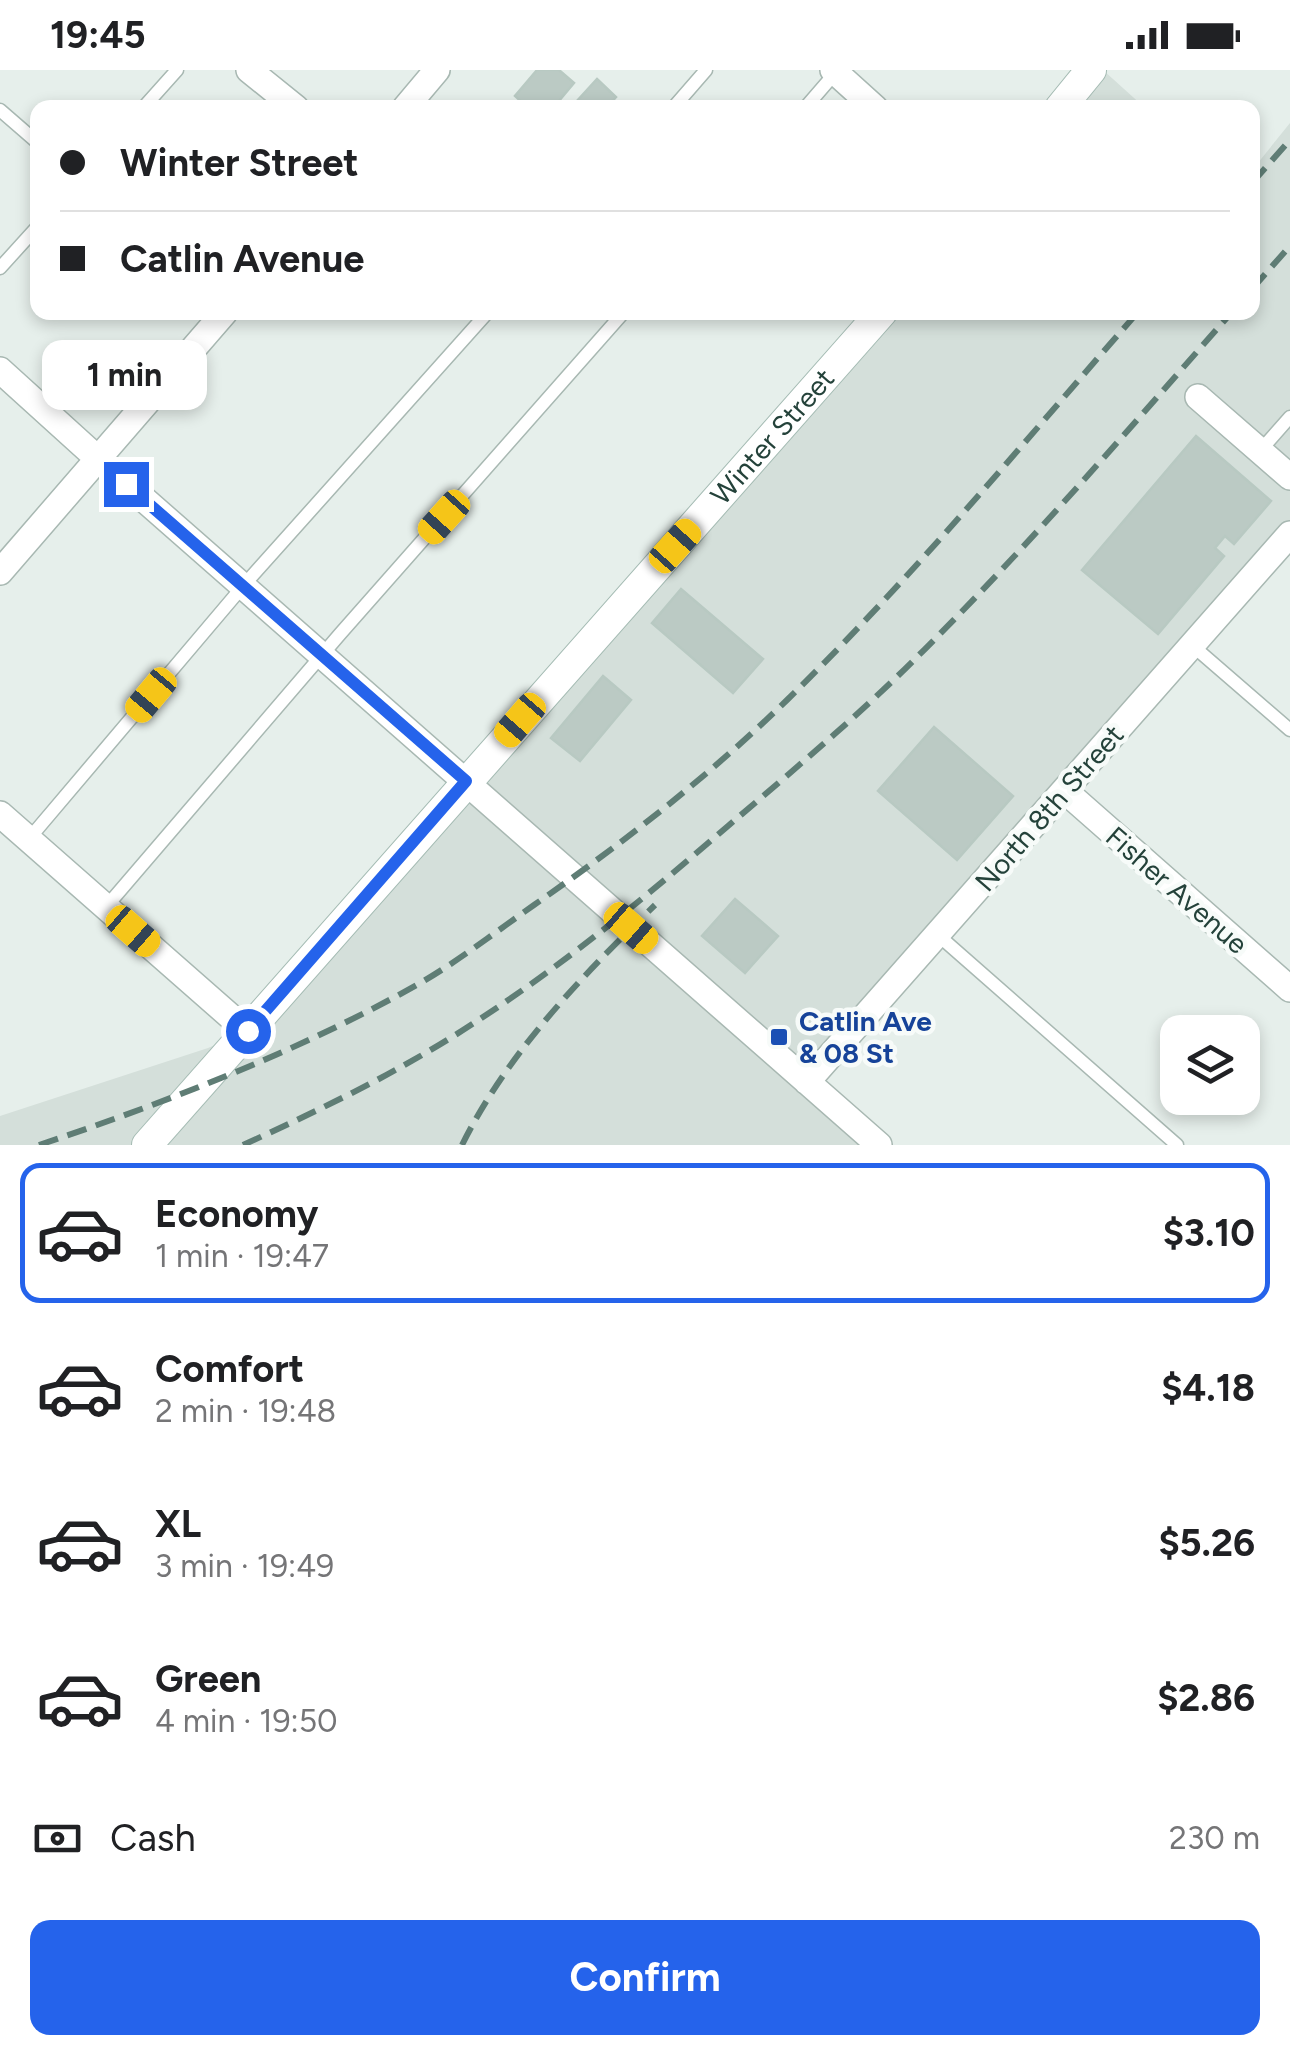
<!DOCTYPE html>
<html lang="en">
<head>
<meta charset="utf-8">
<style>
	:root { --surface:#fff; --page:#f6f6f6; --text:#202124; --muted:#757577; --line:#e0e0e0; --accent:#2563eb }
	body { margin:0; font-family:Figtree,sans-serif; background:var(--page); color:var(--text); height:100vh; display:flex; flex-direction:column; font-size:38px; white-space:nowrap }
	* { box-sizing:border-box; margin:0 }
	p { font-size:32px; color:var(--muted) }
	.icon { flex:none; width:55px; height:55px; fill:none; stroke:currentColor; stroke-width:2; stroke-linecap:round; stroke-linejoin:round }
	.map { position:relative; height:1075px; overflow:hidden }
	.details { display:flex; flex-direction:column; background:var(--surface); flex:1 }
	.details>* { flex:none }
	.hud { position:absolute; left:30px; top:30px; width:1230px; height:220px; border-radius:20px; box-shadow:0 5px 15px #0003; display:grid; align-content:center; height:220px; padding:0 30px; background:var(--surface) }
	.controls { position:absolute; left:1160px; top:945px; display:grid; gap:20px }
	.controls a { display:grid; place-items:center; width:100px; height:100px; border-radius:20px; background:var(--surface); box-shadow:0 5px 15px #0003; font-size:50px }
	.end { position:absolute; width:45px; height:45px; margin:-22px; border:12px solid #2563eb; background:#fff; box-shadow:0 0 0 5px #fff }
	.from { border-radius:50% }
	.bubble { position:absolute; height:70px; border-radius:20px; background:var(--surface); box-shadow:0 5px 15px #0003; font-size:32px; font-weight:700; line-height:70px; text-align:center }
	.car { position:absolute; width:30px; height:60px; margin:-30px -15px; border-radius:12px; box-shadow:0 0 8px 2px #0007; background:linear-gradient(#f5c518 24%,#345 0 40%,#f5c518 0 76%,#345 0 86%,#f5c518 0) }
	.hud b { display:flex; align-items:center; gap:35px; height:95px; font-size:38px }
	.hud b+b { border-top:2px solid var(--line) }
	.hud i { width:25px; height:25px; background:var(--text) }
	ul { padding:18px 0 0; list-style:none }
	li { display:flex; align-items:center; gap:30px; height:140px; margin:0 20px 15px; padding:0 10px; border:5px solid transparent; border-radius:20px }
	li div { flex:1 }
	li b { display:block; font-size:38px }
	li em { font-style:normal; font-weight:700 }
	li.on { border-color:var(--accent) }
	li>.icon { width:90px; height:90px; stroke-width:1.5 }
	.pay { display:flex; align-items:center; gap:25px; height:110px; padding:0 30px; font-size:38px }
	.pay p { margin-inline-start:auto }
	.primary-button { display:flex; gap:20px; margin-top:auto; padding:20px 30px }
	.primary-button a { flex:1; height:115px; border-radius:20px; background:var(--accent); color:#fff; font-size:40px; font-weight:700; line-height:115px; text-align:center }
	.status { display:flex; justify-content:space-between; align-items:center; height:70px; padding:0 50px; background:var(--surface); direction:ltr }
	.status svg { height:28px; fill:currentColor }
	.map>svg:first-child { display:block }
</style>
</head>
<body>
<div class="status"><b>19:45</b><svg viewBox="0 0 49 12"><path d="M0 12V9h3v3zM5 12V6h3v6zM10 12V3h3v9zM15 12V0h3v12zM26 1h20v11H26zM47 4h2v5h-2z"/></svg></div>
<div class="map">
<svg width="1290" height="1075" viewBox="0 0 1290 1075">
	<rect width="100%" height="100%" fill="#e6efeb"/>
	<!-- built -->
	<path fill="#d4dfda" d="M1103,0L1144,37L1060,38Z
		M1290,53V464L808,1011L879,1075H0V1046L208,978L248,961L882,243L1252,242L1253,99Z"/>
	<!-- building -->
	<path fill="#bbcac4" stroke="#b8c9c2" stroke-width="2.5" d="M537,0H559L574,13L553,38H528L515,26Z
		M597,9L616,27L606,38H584L577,31Z
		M1196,366L1271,431L1234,474L1225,466L1215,478L1224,486L1158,564L1082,500Z
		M681,519L763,589L733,623L652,553Z
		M603,606L631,630L580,691L551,668Z
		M934,657L1013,726L957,790L878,721Z
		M735,829L778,866L745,903L702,866Z"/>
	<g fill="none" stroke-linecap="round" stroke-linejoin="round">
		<!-- lane casing -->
		<g stroke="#a8b8b2" stroke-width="15">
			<path id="lane" d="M143,38L177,0
				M673,38L706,0
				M805,38L836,2
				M0,40L38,73
				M0,198L38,156
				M1260,381L1290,347
				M1193,576L1290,660
				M28,770L244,515L488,242
				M106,837L340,564L624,242
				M938,865L1177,1075"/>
		</g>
		<!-- street casing -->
		<g stroke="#a8b8b2" stroke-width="28">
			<path id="street" d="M249,0L296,38
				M833,0L875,38
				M405,38L437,0
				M0,300L97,388L879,1075
				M1198,327L1290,407
				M0,502L225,242
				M1065,721L1290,919
				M0,744L247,961
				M807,1012L1290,464"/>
		</g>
		<!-- secondary casing -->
		<g stroke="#a4bbb3" stroke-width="32">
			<g id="secondary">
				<path d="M1060,38L1091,0"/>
				<path id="s1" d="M147,1075L882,242"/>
			</g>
		</g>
		<!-- lane -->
		<use href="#lane" stroke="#fff" stroke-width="12"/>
		<!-- street -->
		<use href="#street" stroke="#fff" stroke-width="25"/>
		<!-- secondary -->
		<use href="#secondary" stroke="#fff" stroke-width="30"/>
		<!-- rail -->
		<path stroke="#5f7d75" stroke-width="6" stroke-dasharray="20 10" stroke-linecap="butt" d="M1252,113L1290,70
			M1252,219L1290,176
			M39,1075C170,1031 302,980 422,912C461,889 497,861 534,835C623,773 709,706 787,630C912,508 1023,373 1138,242
			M243,1075C324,1038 403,1000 477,951C566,893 648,825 728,756C791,702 856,648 915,589C1026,479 1128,360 1232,242
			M462,1075C508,982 582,906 655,835"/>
	</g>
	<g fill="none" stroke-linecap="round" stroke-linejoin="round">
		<!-- route -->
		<path stroke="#2563eb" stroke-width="12" d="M126,414L466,711L248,961"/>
	</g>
	<!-- markers -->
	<rect fill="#1a4fb4" stroke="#f7fbf9" stroke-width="4" x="769" y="957" width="20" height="20" rx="5"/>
	<g text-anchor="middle" stroke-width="9" stroke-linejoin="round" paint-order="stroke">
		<!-- street labels -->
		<g font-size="28" fill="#24423a" stroke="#f7fbf9">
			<text dy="10" stroke="none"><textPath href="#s1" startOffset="945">Winter Street</textPath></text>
			<text transform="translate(1049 738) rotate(-49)" y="10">North 8th Street</text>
			<text transform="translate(1177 820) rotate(41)" y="10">Fisher Avenue</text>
		</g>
		<!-- transit labels -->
		<g font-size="28" font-weight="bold" fill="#164399" stroke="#f7fbf9" text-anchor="start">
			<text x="799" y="961">Catlin Ave<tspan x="799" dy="32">&amp; 08 St</tspan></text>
		</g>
	</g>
</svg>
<div class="controls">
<a><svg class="icon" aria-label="layers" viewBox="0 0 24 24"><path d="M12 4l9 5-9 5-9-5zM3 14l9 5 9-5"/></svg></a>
</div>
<i class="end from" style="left:248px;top:961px"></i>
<i class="end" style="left:126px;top:414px"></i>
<div class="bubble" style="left:42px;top:270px;width:165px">1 min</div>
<i class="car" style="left:444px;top:447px;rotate:222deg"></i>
<i class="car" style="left:675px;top:476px;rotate:42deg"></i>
<i class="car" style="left:151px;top:625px;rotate:220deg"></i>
<i class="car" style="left:520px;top:650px;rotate:221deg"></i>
<i class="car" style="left:631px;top:858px;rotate:131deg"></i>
<i class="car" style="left:133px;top:861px;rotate:131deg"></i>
<div class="hud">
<b><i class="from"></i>Winter Street</b>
<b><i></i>Catlin Avenue</b>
</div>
</div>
<section class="details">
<ul>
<li class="on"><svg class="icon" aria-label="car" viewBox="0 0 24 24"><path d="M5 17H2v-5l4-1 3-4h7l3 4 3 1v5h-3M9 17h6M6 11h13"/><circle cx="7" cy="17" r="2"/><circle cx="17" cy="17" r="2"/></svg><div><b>Economy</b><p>1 min · 19:47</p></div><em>$3.10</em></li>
<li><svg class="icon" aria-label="car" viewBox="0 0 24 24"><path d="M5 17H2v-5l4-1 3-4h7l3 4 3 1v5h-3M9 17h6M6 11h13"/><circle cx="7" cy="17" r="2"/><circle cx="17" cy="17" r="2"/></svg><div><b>Comfort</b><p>2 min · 19:48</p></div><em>$4.18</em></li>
<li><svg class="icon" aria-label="car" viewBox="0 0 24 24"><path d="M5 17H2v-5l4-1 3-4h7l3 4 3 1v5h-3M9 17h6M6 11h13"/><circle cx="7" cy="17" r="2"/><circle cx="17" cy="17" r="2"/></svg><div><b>XL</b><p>3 min · 19:49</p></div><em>$5.26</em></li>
<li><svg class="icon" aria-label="car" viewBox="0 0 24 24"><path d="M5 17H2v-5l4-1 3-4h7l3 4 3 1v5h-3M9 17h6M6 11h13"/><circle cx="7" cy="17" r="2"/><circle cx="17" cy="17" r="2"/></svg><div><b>Green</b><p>4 min · 19:50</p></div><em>$2.86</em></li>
</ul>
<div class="pay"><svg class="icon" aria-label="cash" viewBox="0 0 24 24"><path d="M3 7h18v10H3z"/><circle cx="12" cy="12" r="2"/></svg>Cash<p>230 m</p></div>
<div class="primary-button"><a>Confirm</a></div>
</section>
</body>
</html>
